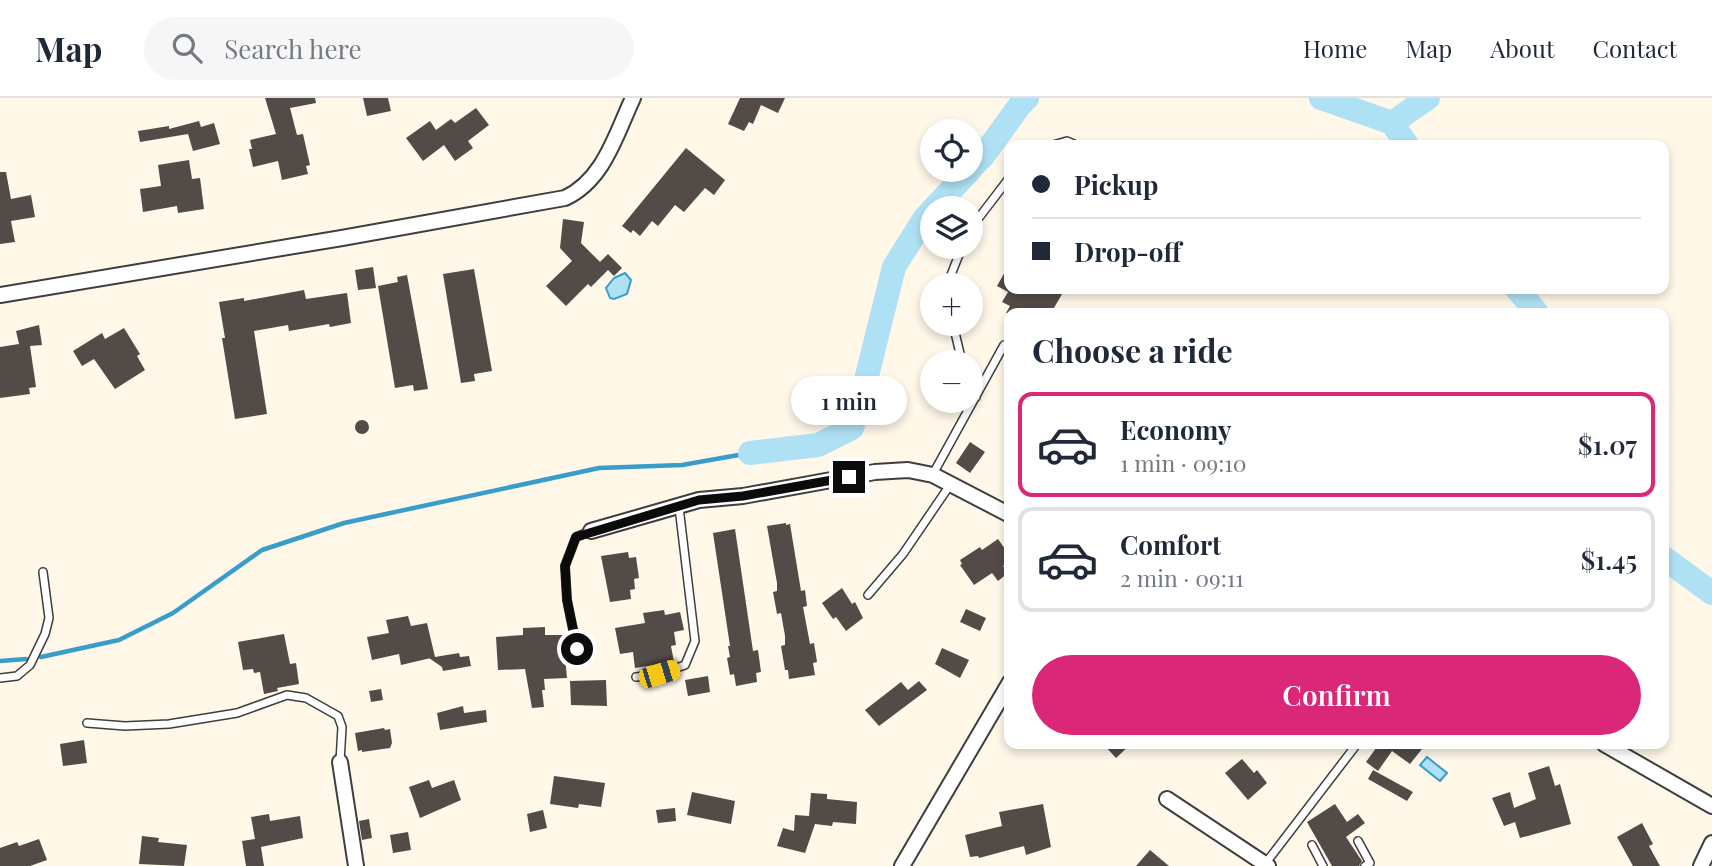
<!DOCTYPE html>
<html lang="en">
<head>
<meta charset="utf-8">
<style>
	:root { --surface:#fff; --page:#f6f6f7; --text:#1f2937; --muted:#747a83; --line:#e0e1e3; --accent:#db2777 }
	body { margin:0; font-family:"Playfair Display",serif; background:var(--page); color:var(--text); height:100vh; display:flex; flex-direction:column; font-size:26px; white-space:nowrap }
	* { box-sizing:border-box; margin:0 }
	p { font-size:23px; color:var(--muted) }
	.icon { flex:none; width:38px; height:38px; fill:none; stroke:currentColor; stroke-width:2; stroke-linecap:round; stroke-linejoin:round }
	.map { position:relative; flex:1; overflow:hidden }
	.side { position:absolute; left:1004px; top:210px; width:665px; height:441px; display:flex; flex-direction:column; background:var(--surface); border-radius:14px; box-shadow:0 4px 10px #0003 }
	.side>* { flex:none }
	.banner { position:absolute; left:1004px; top:42px; width:665px; height:154px; border-radius:14px; box-shadow:0 4px 10px #0003; display:grid; align-content:center; height:154px; padding:0 28px; background:var(--surface) }
	.controls { position:absolute; left:920px; top:21px; display:grid; gap:14px }
	.controls a { display:grid; place-items:center; width:63px; height:63px; border-radius:50%; background:var(--surface); box-shadow:0 4px 10px #0003; font-size:35px }
	.end { position:absolute; width:32px; height:32px; margin:-16px; border:9px solid #0b0b0b; background:#fff; box-shadow:0 0 0 4px #fff }
	.from { border-radius:50% }
	.bubble { position:absolute; height:49px; border-radius:24px; background:var(--surface); box-shadow:0 4px 10px #0003; font-size:23px; font-weight:600; line-height:49px; text-align:center }
	.car { position:absolute; width:21px; height:42px; margin:-21px -10px; border-radius:9px; box-shadow:0 0 5px 2px #0007; background:linear-gradient(#f5c518 24%,#345 0 40%,#f5c518 0 76%,#345 0 86%,#f5c518 0) }
	.banner b { display:flex; align-items:center; gap:24px; height:66px; font-size:26px }
	.banner b+b { border-top:2px solid var(--line) }
	.banner i { width:18px; height:18px; background:var(--text) }
	ul { padding:0; list-style:none }
	li { display:flex; align-items:center; gap:21px; height:105px; margin:0 14px 10px; padding:0 14px; border:4px solid var(--line); border-radius:14px }
	li div { flex:1 }
	li b { display:block; font-size:26px }
	li em { font-style:normal; font-weight:600 }
	li.active { border-color:var(--accent) }
	li>.icon { width:63px; height:63px; stroke-width:1.5 }
	h2 { padding:0 28px; font-size:32px; line-height:84px }
	.primary-button { display:flex; gap:14px; margin-top:auto; padding:14px 28px }
	.primary-button a { flex:1; height:80px; border-radius:42px; background:var(--accent); color:#fff; font-size:28px; font-weight:600; line-height:80px; text-align:center }
	header { display:flex; align-items:center; gap:42px; box-sizing:border-box; height:98px; padding:0 35px; background:var(--surface); border-bottom:2px solid var(--line) }
	header strong { font-size:33px }
	nav { display:flex; gap:38px; margin-inline-start:auto; font-size:24px }
	.search { width:490px; height:63px; background:var(--page); display:flex; align-items:center; gap:18px; box-sizing:border-box; padding:0 24px; border-radius:38px; color:var(--muted); font-size:26px }
	.map>svg:first-child { display:block }
</style>
</head>
<body>
<header>
<strong>Map</strong>
<div class="search"><svg class="icon" aria-label="search" viewBox="0 0 24 24"><circle cx="10" cy="10" r="6"/><path d="M15 15l6 6"/></svg>Search here</div>
<nav><a>Home</a><a>Map</a><a>About</a><a>Contact</a></nav>
</header>
<div class="map">
<svg width="1712" height="768" viewBox="0 0 1712 768">
	<rect width="100%" height="100%" fill="#fff8e9"/>
	<!-- water -->
	<path fill="#afe1f4" stroke="#389dca" stroke-width="2" d="M625,175L631,182L627,196L614,201L610,200L606,190L614,180Z
		M1427,659L1447,675L1440,683L1420,667Z"/>
	<g fill="none" stroke-linecap="round" stroke-linejoin="round">
		<!-- stream -->
		<path stroke="#389dca" stroke-width="4.5" d="M41,559L119,542L173,515L262,452L344,425L599,370L682,367L750,355
			M0,563L26,561"/>
		<!-- river -->
		<path stroke="#afe1f4" stroke-width="24" d="M1321,0L1392,25L1407,47
			M1392,25L1428,0
			M971,70L983,58L1020,7L1027,0
			M934,110L970,72
			M1517,191L1537,215
			M750,355L818,347L852,330L862,298L894,169L924,121L933,111
			M1664,460L1712,495"/>
	</g>
	<!-- building -->
	<path fill="#534b47" d="M265,0H315L316,5L290,10L297,37L303,36L310,67L306,68L308,76L282,82L278,63L253,69L249,51H252L250,42L276,36Z
		M363,0H388L391,13L367,18Z
		M740,0H785L778,15L761,7L753,26L749,24L744,33L728,26Z
		M476,10L489,27L468,43L473,50L455,63L444,47L423,63L406,40L430,23L436,32L451,21L455,25Z
		M199,23L201,29L214,25L220,46L193,53L188,36L140,44L138,33L169,28V31Z
		M686,50L725,82L714,97L705,90L684,114L675,107L658,128L652,123L640,138L633,132L631,135L622,128Z
		M189,62L192,81L200,80L204,111L178,115L177,108L143,114L140,91L161,88L158,67Z
		M0,74H6L11,101L31,97L35,119L11,123L15,144L0,146Z
		M563,121L584,124L581,145L600,164L608,156L622,170L614,178L608,172L591,189L588,186L566,208L546,188L572,163L560,150Z
		M1010,165V191H1065L1051,215H1006L1010,208L1002,204L1008,194L997,188Z
		M373,169L376,190L358,192L355,172Z
		M474,171L492,273L474,276L475,283L461,285L443,176Z
		M407,177L428,291L414,293L413,287L395,290L378,188L398,184L397,179Z
		M304,192L306,201L347,195L351,225L330,229L329,226L289,233L288,227L254,233L267,316L235,321L222,240H225L219,204L244,200V203Z
		M39,227L42,247L30,248L36,289L29,290L30,296L0,300V249L19,246L16,233Z
		M124,230L140,256L137,258L145,272L115,291L94,261L82,268L73,253L102,235L105,241Z
		M355 329a7 7 0 1 1 14 0a7 7 0 1 1-14 0Z
		M970,344L985,354L970,375L956,365Z
		M786,425V427L790,426L801,493L805,492L807,508L803,509L810,546L814,545L817,564L813,565L815,577L789,581L788,572H785L781,548L785,547V538L781,515L777,516L773,494L777,493V485L767,428Z
		M735,431L753,553L758,552L761,574L756,575L757,584L736,588L734,576L730,577L727,560L730,559L728,548H730L713,435Z
		M998,441L1010,458V463L1003,468L1008,475L998,483L992,475L974,487L960,467L962,466L960,462L980,449L982,452Z
		M628,454L629,460L636,459L639,480L634,481L635,491L630,492L631,501L610,504L601,458Z
		M842,490L852,506L855,504L863,520L846,533L836,519L833,521L822,505Z
		M966,511L986,520L980,533L960,524Z
		M664,512L665,517L680,514L684,532L674,534L676,547L671,548L674,564L635,570L633,554L620,556L615,530L645,525L643,515Z
		M408,518L411,528L427,525L435,559L401,567L399,556L372,562L367,539L389,535L386,522Z
		M545,529V537H563L567,580L544,581L545,592H542L544,609L532,610L525,571L498,572L496,539L523,537V530Z
		M284,536L290,566L296,565L299,586L277,590L278,593L264,596L260,574L254,575L253,571L243,572L238,544Z
		M942,550L969,562L960,580L935,566Z
		M459,555L460,559L469,558L471,568L443,573L442,569L429,560Z
		M708,578L710,594L688,598L685,582Z
		M606,582L607,608L571,607L570,583Z
		M919,583L927,592L879,628L865,612L901,584L908,592Z
		M381,591L383,602L371,604L369,593Z
		M463,608L464,615L486,612L487,624L440,632L437,615Z
		M384,630L385,632L390,631L392,645L390,650L362,654V652L358,653L355,635Z
		M84,642L87,665L63,668L60,646Z
		M1103,646H1131L1116,660Z
		M1379,646H1426L1410,666L1392,653L1378,673L1366,664Z
		M1242,661L1254,675L1257,672L1267,685L1248,702L1225,675Z
		M1549,668L1555,688L1560,686L1571,726L1520,740L1515,724L1504,728L1492,700L1510,694L1514,710L1536,701L1528,675Z
		M1373,672L1413,694L1407,703L1368,681Z
		M554,678L605,685L601,709L579,706L578,710L550,706Z
		M429,682L432,690L454,682L461,702L420,720L409,689Z
		M692,694L735,703L731,726L687,717Z
		M811,695L827,696V701L857,704L856,726L833,724L832,728L815,726L805,755L777,748L783,730L794,733L795,717L809,718Z
		M1043,706L1051,749L1026,757L1024,748L979,760L978,758L970,759L965,737L1002,728L999,714Z
		M1335,706L1347,724L1358,716L1365,725L1346,739L1362,763L1359,768H1332L1307,724Z
		M675,710L676,723L658,725L656,712Z
		M543,712L547,730L530,734L527,716Z
		M269,716L270,723L300,718L303,740L261,749L264,768H246L242,743L255,741L251,719Z
		M369,721L372,740L362,742L359,723Z
		M1642,725L1653,746L1649,748L1660,768H1633L1617,739Z
		M408,734L411,752L393,755L390,737Z
		M142,738L159,740L158,744L187,747L184,768L139,766Z
		M39,741L47,762L30,768H0V750L17,744L19,748Z
		M1150,752L1169,768H1136Z"/>
	<g fill="none" stroke-linecap="round" stroke-linejoin="round">
		<!-- lane casing -->
		<g stroke="#3e3e3e" stroke-width="10">
			<path id="lane" d="M1053,47L1067,43L1076,47
				M971,130L1010,79
				M947,187L962,149
				M953,226L962,264
				M971,287L976,299
				M933,376L1004,247
				M868,497L903,456L950,387
				M577,551L567,502L565,468L576,439L591,433
				M644,578L636,579L659,576L685,567L695,543L679,409
				M0,580L17,578L30,567L45,536L49,520L43,474
				M87,625L125,628L169,626L237,615L287,597L306,600L338,618L342,629L340,664
				M1358,743L1370,765L1365,768
				M1312,747L1323,768
				M1265,766L1357,646"/>
		</g>
		<!-- street casing -->
		<g stroke="#3e3e3e" stroke-width="18">
			<path id="street" d="M0,197L342,140L565,100C604,82 616,36 633,0
				M591,433L699,402L743,398L875,374L908,372L933,377L1010,417
				M1604,646L1712,708
				M340,664L356,768
				M1167,701L1268,768
				M902,768L1010,584
				M1701,768L1712,745"/>
		</g>
		<!-- lane -->
		<use href="#lane" stroke="#fff" stroke-width="7"/>
		<!-- street -->
		<use href="#street" stroke="#fff" stroke-width="14"/>
	</g>
	<g fill="none" stroke-linecap="round" stroke-linejoin="round">
		<!-- route -->
		<path stroke="#0b0b0b" stroke-width="9" d="M577,551L567,502L565,468L576,439L699,402L743,398L849,379"/>
	</g>
</svg>
<div class="controls">
<a><svg class="icon" aria-label="locate" viewBox="0 0 24 24"><circle cx="12" cy="12" r="6"/><path d="M12 2v4M12 18v4M2 12h4M18 12h4"/></svg></a>
<a><svg class="icon" aria-label="layers" viewBox="0 0 24 24"><path d="M12 4l9 5-9 5-9-5zM3 14l9 5 9-5"/></svg></a>
<a>+</a>
<a>−</a>
</div>
<i class="end from" style="left:577px;top:551px"></i>
<i class="end" style="left:849px;top:379px"></i>
<div class="bubble" style="left:791px;top:278px;width:116px">1 min</div>
<i class="car" style="left:659px;top:576px;rotate:73deg"></i>
<div class="banner">
<b><i class="from"></i>Pickup</b>
<b><i></i>Drop-off</b>
</div>
<section class="side">
<h2>Choose a ride</h2>
<ul>
<li class="active"><svg class="icon" aria-label="car" viewBox="0 0 24 24"><path d="M5 17H2v-5l4-1 3-4h7l3 4 3 1v5h-3M9 17h6M6 11h13"/><circle cx="7" cy="17" r="2"/><circle cx="17" cy="17" r="2"/></svg><div><b>Economy</b><p>1 min · 09:10</p></div><em>$1.07</em></li>
<li><svg class="icon" aria-label="car" viewBox="0 0 24 24"><path d="M5 17H2v-5l4-1 3-4h7l3 4 3 1v5h-3M9 17h6M6 11h13"/><circle cx="7" cy="17" r="2"/><circle cx="17" cy="17" r="2"/></svg><div><b>Comfort</b><p>2 min · 09:11</p></div><em>$1.45</em></li>
</ul>
<div class="primary-button"><a>Confirm</a></div>
</section>
</div>
</body>
</html>
